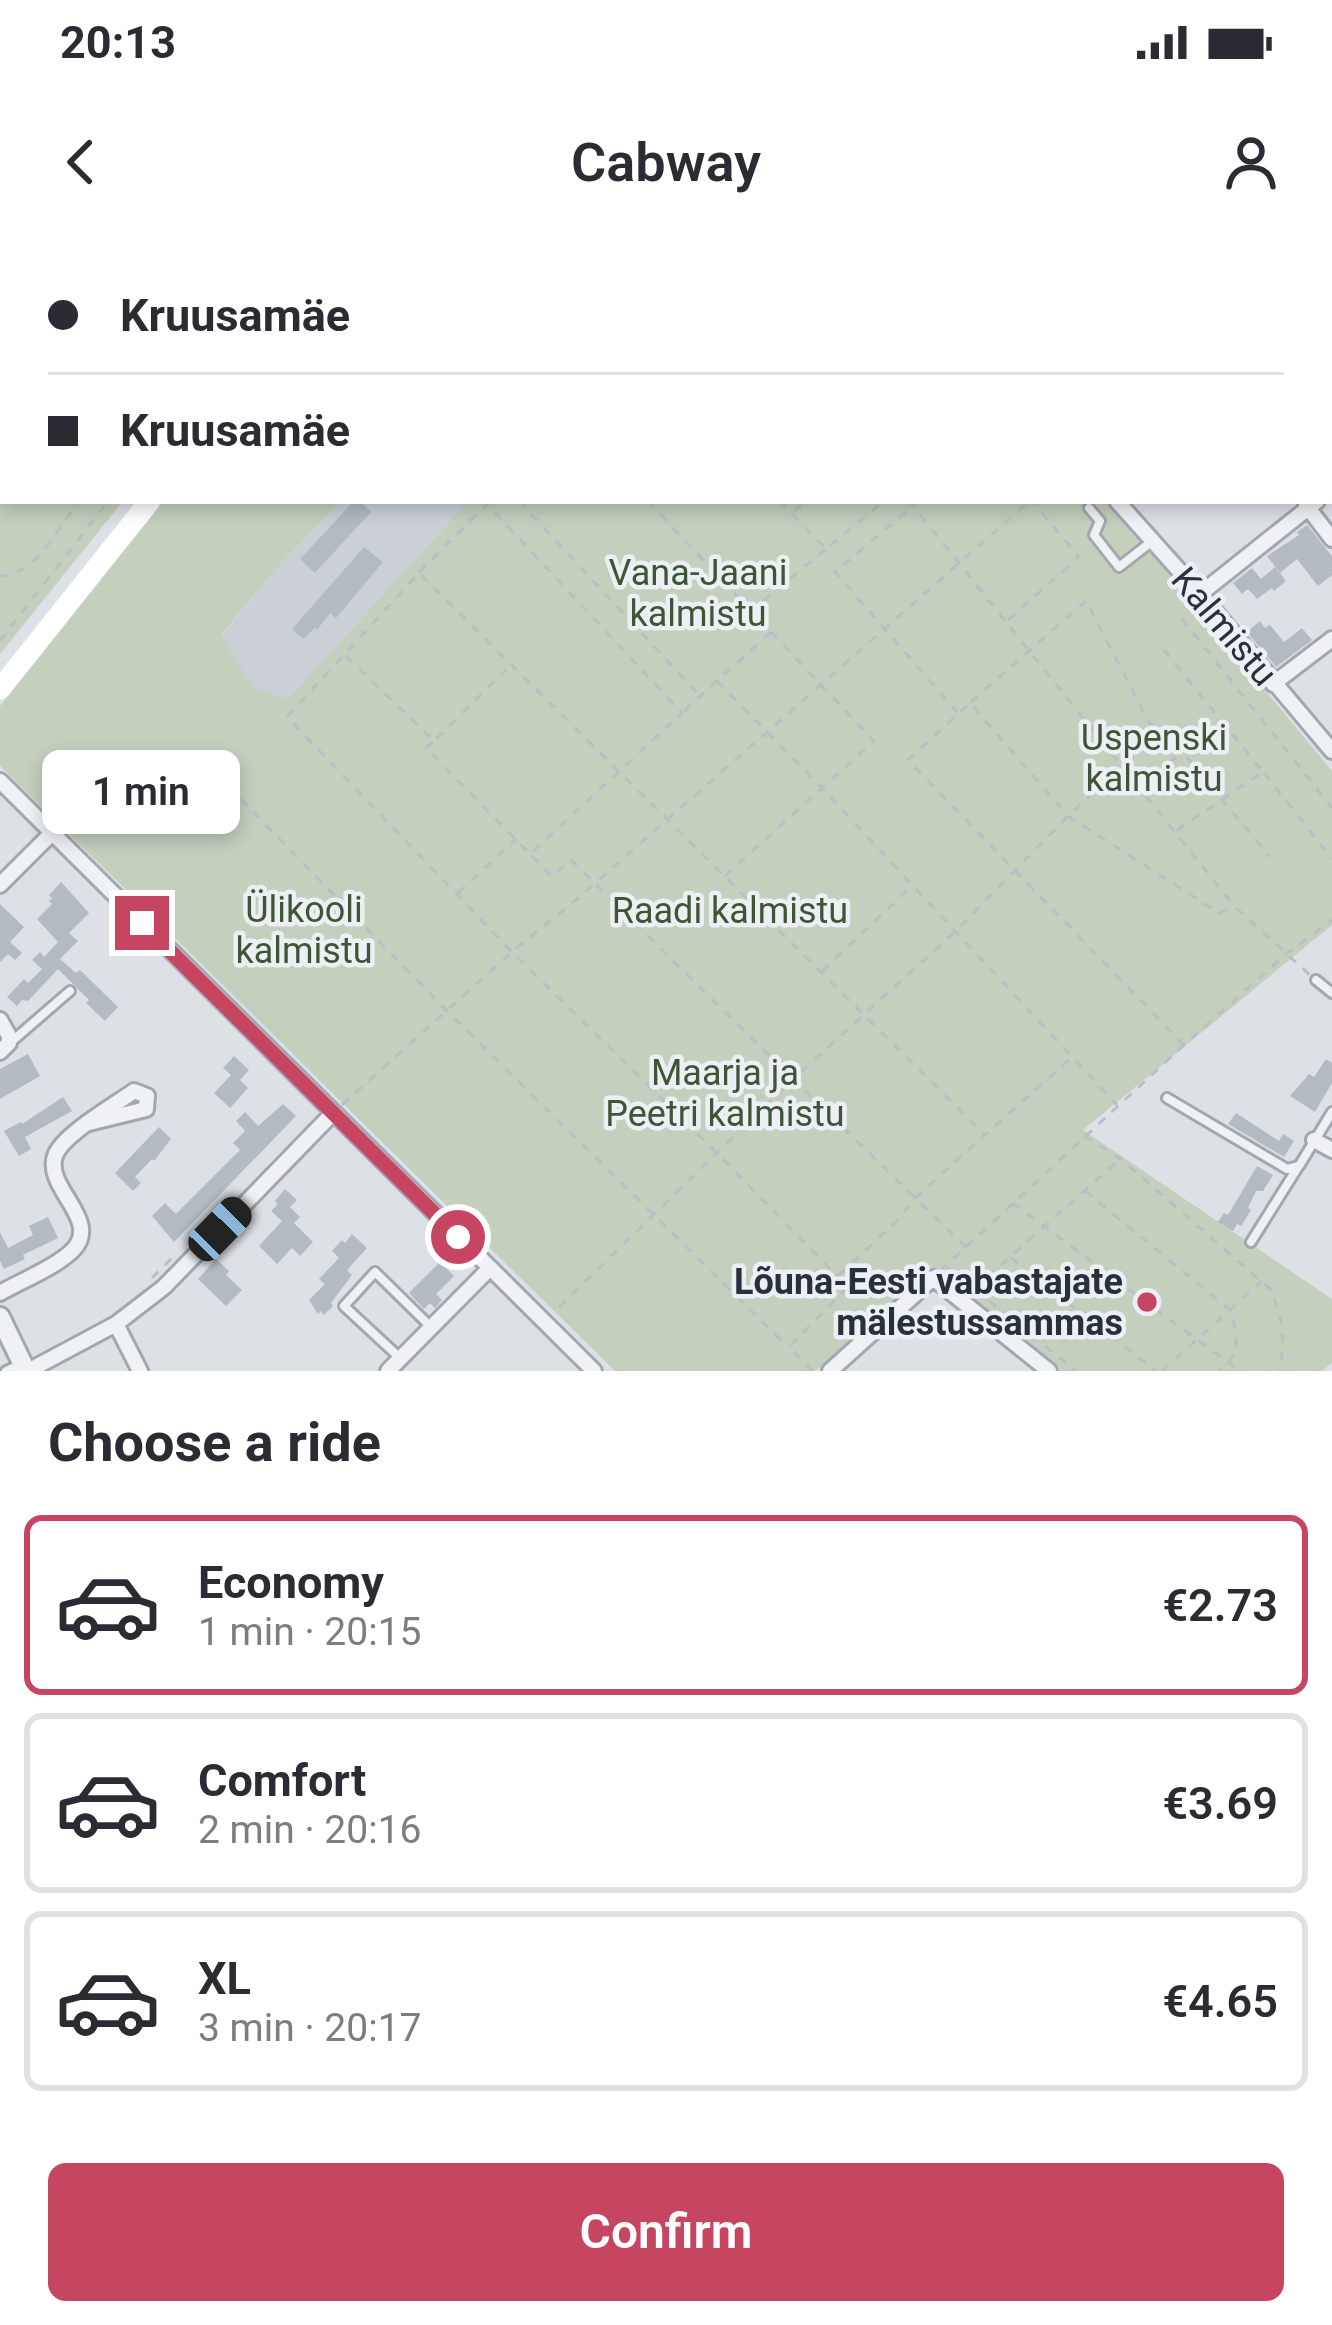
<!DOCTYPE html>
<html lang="en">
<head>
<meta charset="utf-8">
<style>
	:root { --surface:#fff; --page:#f2f2f3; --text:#2b2b33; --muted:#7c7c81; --line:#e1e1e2; --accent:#c64662 }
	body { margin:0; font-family:Roboto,sans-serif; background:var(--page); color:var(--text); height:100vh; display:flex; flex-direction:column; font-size:45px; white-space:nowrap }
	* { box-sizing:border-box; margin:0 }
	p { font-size:39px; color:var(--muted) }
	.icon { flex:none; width:66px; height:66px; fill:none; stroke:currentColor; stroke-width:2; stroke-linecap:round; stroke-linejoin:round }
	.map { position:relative; height:1131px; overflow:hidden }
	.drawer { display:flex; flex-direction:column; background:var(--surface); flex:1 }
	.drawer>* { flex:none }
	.hud { position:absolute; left:0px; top:0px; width:1332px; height:264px; box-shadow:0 6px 18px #0003; display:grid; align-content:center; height:264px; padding:0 48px; background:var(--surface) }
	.end { position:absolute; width:54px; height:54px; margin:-27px; border:15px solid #c64662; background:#fff; box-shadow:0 0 0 6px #fff }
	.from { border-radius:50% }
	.bubble { position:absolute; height:84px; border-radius:18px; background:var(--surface); box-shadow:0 6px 18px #0003; font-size:39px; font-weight:600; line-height:84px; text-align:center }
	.car { position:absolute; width:36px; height:72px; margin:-36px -18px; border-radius:15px; box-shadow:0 0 9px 3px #0007; background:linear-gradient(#222 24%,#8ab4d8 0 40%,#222 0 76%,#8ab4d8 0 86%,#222 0) }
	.hud b { display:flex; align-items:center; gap:42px; height:114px; font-size:45px }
	.hud b+b { border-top:3px solid var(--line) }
	.hud i { width:30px; height:30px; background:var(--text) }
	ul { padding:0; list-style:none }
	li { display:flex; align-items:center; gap:36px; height:180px; margin:0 24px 18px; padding:0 24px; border:6px solid var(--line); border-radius:18px }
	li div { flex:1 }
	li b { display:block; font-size:45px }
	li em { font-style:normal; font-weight:600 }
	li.on { border-color:var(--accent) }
	li>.icon { width:108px; height:108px; stroke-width:1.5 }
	h2 { padding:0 48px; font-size:54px; line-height:144px }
	.action { display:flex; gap:24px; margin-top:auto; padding:24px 48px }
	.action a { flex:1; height:138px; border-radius:18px; background:var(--accent); color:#fff; font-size:48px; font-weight:600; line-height:138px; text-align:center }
	.status { display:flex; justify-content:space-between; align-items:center; height:84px; padding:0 60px; background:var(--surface); direction:ltr }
	.status svg { height:33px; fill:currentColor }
	header { display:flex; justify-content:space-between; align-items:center; height:156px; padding:0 48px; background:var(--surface); font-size:54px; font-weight:600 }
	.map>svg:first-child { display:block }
</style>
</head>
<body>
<div class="status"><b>20:13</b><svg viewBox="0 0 49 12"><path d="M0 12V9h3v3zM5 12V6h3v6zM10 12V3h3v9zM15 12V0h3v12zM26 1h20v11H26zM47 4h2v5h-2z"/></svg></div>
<header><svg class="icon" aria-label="back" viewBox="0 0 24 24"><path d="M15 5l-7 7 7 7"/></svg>Cabway<svg class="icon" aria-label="person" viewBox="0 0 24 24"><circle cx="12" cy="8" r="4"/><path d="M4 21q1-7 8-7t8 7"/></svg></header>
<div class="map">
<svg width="1332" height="1131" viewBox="0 0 1332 1131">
	<rect width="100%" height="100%" fill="#dde1e6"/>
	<!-- built -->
	<path fill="#cbd0d7" d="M341,261H468L288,459L253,449L221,396L272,333Z"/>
	<!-- green -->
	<path fill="#c4cfbe" d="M0,253L3,254V261H123L0,414Z
		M162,261H341L272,333L221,395L253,448L288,459L468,261H1108L1332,531V685L1083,890L1332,1059V1123L1322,1131H1060L931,1027L816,1131H615L0,526V466Z"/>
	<!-- building -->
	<path fill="#b4bac2" d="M354,261H360L371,272L315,333L300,319Z
		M1307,285L1332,316V335L1318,346L1297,319L1280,333L1267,316L1299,295L1297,292Z
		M364,307L383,322L336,378L330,373L317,390L315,387L304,399L292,389Z
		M1275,327L1286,341L1274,351L1272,348L1257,359L1248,349L1242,354L1233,343L1252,328L1261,339Z
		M1260,381L1265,388L1270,385L1284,402L1302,388L1312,400L1276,427L1247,392Z
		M61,642L89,673L69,693L78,701L60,719L76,733L80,730L118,767L105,781L86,763L89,760L58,729L28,761L22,760L17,766L7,757L24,739L28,743L42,729L32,720L40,712L44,717L58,702L37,679L52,664L49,661L52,658L49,655Z
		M0,664L24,687L10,702L22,713L15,720L8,714L0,722Z
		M28,814L40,836L0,859V829Z
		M234,816L249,830L240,840L248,848L230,868L214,853L231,835L223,828Z
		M1326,819L1332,823V843L1315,872L1290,856L1309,834L1314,837Z
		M63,857L72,871L25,897L31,909L19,916L4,891L21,882L22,884Z
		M283,864L296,876L174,1002L152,976L165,963L176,974L240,910L233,903L245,891L236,881L245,872L258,886Z
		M1236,873L1279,901L1283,894L1294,901L1284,917L1228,884Z
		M159,887L171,899L154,921L152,919L135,937L141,943L133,951L115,933Z
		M1257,926L1273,935L1263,951H1256L1248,968L1251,970L1241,986L1237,984L1233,991L1218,982L1224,973L1228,975Z
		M285,949L297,960L290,967L300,977L294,983L313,1002L300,1016L292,1008L277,1024L259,1006L282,981L271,971L278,964L275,961Z
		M48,977L58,998L23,1015L25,1019L4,1029L0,1021V992L8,1008L33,995L29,986Z
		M352,994L367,1008L347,1030L352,1035L331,1063L333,1066L324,1075L321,1071L318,1074L309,1060L325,1044L319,1039L339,1018L332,1011L342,1000L345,1003Z
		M216,1019L229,1031L226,1035L242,1050L226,1066L198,1039Z
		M440,1022L454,1036L436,1054L442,1060L435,1068L430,1063L424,1069L409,1053Z"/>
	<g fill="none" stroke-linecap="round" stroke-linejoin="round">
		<!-- service casing -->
		<g stroke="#a3a8af" stroke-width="14">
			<path id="service" d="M1089,268L1100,281L1094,295L1119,327L1151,302
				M1316,740L1332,753
				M11,802L70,751
				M1167,858L1287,929L1299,926L1332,872
				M1251,1002L1298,927
				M400,1118L344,1066L375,1032L431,1087
				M6,1131L21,1124"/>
		</g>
		<!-- minor casing -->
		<g stroke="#a3a8af" stroke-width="20">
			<path id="minor" d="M683,0L685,3
				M1107,0L1109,3
				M1320,3L1323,0
				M1329,251L1332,249
				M1117,261L1200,354L1332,511
				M1306,265L1332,299
				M1200,354L1317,261
				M1273,444L1332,399
				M0,541L594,1131
				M0,645L52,593
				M0,780L9,796V803L0,812
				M1314,900L1332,910
				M0,1053C21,1041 56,1027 73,1010C102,980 44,948 55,916C62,895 115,865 134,851L147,856L146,869L89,883
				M116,1084L140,1131
				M28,1131L116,1084L164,1047L333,873
				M388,1131L490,1028
				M830,1131L933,1038L1049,1131"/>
		</g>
		<!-- tertiary casing -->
		<g stroke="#a3a8af" stroke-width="24">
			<path id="tertiary" d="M0,1077L26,1131"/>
		</g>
		<!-- path -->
		<path stroke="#bbbfc4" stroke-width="3" stroke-dasharray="9 9" stroke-linecap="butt" d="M355,3L358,0
			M1149,3V0
			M0,47H3
			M519,261L700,456
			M648,261L750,370
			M780,261L826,309L884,261
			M909,261L1235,667L1310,735
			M919,261L835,332L957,472
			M794,271L807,261
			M419,332L487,264L682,473L530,614L426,508L434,501
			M0,336C42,332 54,288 81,261
			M1182,379L1332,568
			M1008,380L1079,317L1032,261
			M0,401L108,261
			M1164,410L1263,532L1177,590
			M346,416L434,501L511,425
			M717,441L822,548L1117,865
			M971,462L1086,361L1150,484L1163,489L1270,617
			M684,471L771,392L751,371L826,309
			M1264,533L1332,619
			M1140,545L1222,482
			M228,546L446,770L787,1106
			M532,616L552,637L571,620L793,839L555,1071
			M725,636L874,501L771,392
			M458,653L516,599
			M822,731L911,647
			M1184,805L908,520L970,463L1068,576L1219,673L1235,667
			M342,865L512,712L577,659L1030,261
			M1084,896L1121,919L1270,1049C1283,1076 1286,1101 1279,1131
			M1085,951L1230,1070C1238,1095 1242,1114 1220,1131
			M1013,963L1139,1057
			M966,1007L793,839L955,692L1068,576L1163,489
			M1011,1018L1156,1131
			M947,1027L1076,1131
			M940,1031L1184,805L1285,715L1332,680
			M839,1035L897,981L915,958L1072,817
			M152,1038L171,1019
			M974,1049L1119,920
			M1137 1063a10 10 0 1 1 20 0a10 10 0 1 1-20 0Z
			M1155,1069L1240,1131
			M813,1131L789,1107L848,1047L718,914L512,712L287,477L419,333L985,895
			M1162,1131L1262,1041"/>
		<!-- service -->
		<use href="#service" stroke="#eff1f4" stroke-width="8"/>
		<!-- minor -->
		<use href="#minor" stroke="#eff1f4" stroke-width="14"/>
		<!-- tertiary -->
		<use href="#tertiary" stroke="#eff1f4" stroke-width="18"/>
		<!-- secondary -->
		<path stroke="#fff" stroke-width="21" d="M385,3L389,0
			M405,3L408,0
			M0,449L150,261"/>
	</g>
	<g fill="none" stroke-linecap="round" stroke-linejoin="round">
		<!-- route -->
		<path stroke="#c64662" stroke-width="15" d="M142,683L458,997"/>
	</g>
	<!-- markers -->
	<circle fill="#c64662" stroke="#eceff4" stroke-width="4.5" cx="1147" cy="1062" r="12"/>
	<g text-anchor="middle" stroke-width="9" stroke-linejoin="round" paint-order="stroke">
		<!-- park labels -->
		<g font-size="36" fill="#3d5635" stroke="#eceff4">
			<text x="698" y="345">Vana-Jaani<tspan x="698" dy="41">kalmistu</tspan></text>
			<text x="1154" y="510">Uspenski<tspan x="1154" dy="41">kalmistu</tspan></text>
			<text x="304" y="682">Ülikooli<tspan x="304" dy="41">kalmistu</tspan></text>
			<text x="730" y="683">Raadi kalmistu</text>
			<text x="725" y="845">Maarja ja<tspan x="725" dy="41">Peetri kalmistu</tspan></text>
		</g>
		<!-- street labels -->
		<g font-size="36" fill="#27303b" stroke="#eceff4">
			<text transform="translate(1225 386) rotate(50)" y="13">Kalmistu</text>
		</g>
		<!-- poi labels -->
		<g font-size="36" font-weight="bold" fill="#27303b" stroke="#eceff4" text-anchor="end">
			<text x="1123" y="1054">Lõuna-Eesti vabastajate<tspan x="1123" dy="41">mälestussammas</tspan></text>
		</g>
	</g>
</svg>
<i class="end from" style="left:458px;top:997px"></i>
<i class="end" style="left:142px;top:683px"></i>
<div class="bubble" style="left:42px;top:510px;width:198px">1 min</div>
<i class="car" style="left:220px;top:989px;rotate:44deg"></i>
<div class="hud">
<b><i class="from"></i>Kruusamäe</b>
<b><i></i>Kruusamäe</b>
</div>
</div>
<section class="drawer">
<h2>Choose a ride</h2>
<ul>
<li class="on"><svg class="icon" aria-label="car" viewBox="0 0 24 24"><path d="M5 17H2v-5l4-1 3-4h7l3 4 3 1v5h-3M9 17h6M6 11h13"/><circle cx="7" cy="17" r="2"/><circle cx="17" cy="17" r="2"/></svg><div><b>Economy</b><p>1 min · 20:15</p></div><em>€2.73</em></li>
<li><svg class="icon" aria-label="car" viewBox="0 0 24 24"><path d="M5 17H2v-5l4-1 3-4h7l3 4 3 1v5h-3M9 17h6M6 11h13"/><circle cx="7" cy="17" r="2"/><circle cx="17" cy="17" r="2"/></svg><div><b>Comfort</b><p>2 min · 20:16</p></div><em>€3.69</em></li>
<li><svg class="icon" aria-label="car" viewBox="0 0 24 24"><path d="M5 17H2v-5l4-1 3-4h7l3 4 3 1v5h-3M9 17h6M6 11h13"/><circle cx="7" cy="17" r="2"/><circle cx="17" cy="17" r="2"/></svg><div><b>XL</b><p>3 min · 20:17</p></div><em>€4.65</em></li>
</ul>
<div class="action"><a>Confirm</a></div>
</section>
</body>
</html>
